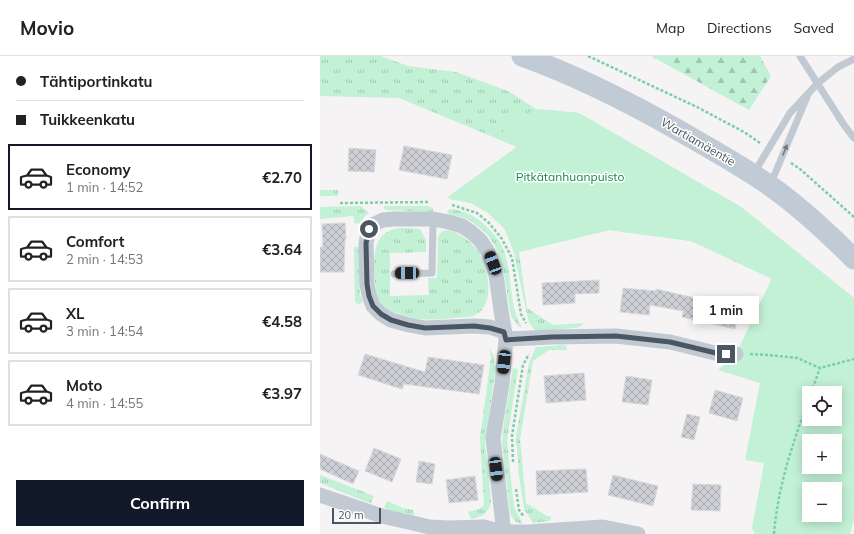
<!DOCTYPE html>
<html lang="en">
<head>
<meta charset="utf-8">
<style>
	:root { --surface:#fff; --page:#f2f2f2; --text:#222; --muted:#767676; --line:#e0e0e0; --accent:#111827 }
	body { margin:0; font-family:Mulish,sans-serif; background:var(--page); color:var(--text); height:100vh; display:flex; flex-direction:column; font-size:15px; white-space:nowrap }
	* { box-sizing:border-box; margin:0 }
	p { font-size:13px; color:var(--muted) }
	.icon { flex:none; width:22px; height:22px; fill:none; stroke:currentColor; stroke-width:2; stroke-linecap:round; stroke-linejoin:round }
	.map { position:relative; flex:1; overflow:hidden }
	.sheet { display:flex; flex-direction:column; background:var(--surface); width:320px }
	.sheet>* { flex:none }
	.guide { display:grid; align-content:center; height:88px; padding:0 16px; background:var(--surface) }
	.buttons { position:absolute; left:482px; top:330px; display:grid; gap:8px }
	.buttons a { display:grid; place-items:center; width:40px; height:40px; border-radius:0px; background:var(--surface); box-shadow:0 2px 10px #0003; font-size:20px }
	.scale { position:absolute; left:12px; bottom:10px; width:49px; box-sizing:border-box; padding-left:4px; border:2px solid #4a5661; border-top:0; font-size:11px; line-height:14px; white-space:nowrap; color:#4a5661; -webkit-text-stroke:3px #fff; paint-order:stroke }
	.end { position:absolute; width:18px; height:18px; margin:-9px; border:5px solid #4a5661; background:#fff; box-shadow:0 0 0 2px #fff }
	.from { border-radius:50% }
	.bubble { position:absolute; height:28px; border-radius:0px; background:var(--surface); box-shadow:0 2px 10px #0003; font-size:13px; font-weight:700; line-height:28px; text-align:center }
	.car { position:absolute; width:12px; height:24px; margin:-12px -6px; border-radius:5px; box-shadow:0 0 3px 1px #0007; background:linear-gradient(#222 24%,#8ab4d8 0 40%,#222 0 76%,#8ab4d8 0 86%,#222 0) }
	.guide b { display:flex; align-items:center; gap:14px; height:38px; font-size:15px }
	.guide b+b { border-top:1px solid var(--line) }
	.guide i { width:10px; height:10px; background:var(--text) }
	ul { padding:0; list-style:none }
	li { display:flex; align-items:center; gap:12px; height:66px; margin:0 8px 6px; padding:0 8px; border:2px solid var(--line); border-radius:0px }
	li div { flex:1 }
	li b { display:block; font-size:15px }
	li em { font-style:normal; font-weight:700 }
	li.current { border-color:var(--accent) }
	li>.icon { width:36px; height:36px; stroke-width:1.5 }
	.button { display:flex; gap:8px; margin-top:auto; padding:8px 16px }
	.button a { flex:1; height:46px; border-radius:0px; background:var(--accent); color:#fff; font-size:16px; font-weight:700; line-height:46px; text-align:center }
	header { display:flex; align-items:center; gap:24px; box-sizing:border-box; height:56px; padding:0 20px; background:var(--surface); border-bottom:1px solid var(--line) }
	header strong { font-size:19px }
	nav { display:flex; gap:22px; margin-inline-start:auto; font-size:14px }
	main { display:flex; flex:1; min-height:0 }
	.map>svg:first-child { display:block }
</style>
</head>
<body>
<header>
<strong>Movio</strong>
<nav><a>Map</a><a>Directions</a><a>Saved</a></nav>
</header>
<main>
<section class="sheet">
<div class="guide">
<b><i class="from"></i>Tähtiportinkatu</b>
<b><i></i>Tuikkeenkatu</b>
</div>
<ul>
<li class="current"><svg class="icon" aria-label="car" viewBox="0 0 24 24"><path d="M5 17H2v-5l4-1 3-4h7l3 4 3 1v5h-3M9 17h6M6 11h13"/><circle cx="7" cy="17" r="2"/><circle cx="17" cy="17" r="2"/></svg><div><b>Economy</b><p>1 min · 14:52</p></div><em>€2.70</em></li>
<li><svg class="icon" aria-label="car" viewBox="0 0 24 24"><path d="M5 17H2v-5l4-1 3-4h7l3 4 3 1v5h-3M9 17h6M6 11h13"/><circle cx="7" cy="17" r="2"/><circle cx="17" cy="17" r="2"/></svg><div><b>Comfort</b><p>2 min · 14:53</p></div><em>€3.64</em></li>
<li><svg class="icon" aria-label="car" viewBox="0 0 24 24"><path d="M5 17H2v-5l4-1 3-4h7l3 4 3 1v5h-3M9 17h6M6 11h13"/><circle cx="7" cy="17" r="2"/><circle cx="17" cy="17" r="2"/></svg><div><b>XL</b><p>3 min · 14:54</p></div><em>€4.58</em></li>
<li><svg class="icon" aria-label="car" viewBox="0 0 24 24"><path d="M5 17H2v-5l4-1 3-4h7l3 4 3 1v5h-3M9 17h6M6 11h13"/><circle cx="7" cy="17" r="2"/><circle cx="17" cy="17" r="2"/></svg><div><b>Moto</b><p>4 min · 14:55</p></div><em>€3.97</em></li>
</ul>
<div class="button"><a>Confirm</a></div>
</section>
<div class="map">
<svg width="534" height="478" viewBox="0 0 534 478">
	<defs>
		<pattern id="grass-tufts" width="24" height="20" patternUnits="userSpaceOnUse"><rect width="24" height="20" fill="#c3f1d5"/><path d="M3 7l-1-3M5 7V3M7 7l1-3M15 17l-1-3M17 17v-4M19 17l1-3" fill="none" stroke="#a0c6b0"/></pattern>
		<pattern id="forest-firs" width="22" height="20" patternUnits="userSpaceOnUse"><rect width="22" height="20" fill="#c3f1d5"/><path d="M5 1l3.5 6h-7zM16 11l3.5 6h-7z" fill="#a0c6b0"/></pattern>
		<pattern id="building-cross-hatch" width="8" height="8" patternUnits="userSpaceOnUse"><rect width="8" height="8" fill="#cdcfd5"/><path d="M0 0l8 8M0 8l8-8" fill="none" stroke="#a8abb0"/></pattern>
	</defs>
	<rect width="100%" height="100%" fill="#f5f3f3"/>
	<!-- grass -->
	<path fill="url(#grass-tufts)" d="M0,0H61L88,10L136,16L188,35L216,53L259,57L421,151L534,242L452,223L371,185L289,174L199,196L207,252L233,269L263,267L261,270L256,272L216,275L210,268L208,263L194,197L185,173L167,156L151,147L130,143L128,141L197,91L79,42L0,40Z
		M0,134H18V140H0Z
		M41,150L49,157L44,161L42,168L34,167V160L0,163V151Z
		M64,150H109L113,153V156L66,154L64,152Z
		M129,153C142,154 155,159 165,169C171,175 177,181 181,188C194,214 187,247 202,272L198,270L191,260L183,213L178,196L173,187L167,178L150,164L127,157Z
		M87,172L100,173L106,184V196L70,197V240L109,239L108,222H117L118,181C123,173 127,173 136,177C144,181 151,186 157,194C168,208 176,246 157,258C151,262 141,261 134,262C120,263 107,265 94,262C78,258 61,255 56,237C55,218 48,185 69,175C74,172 81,172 87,172Z
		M34,191H39V200L40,201V239L43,246L38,249L35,245Z
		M243,289L246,290L247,294H229L213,305L200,383L206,447L227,460H231V463L229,465L213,467L204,453L199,419L196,380L209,307L216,291Z
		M169,291L174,300V309H176L165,388L171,445C169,457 162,461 151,463L148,456L159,453L164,449L160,382L171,301Z
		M193,312L198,313L187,384L190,415L194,451L203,468L196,466L190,458L182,387L184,366Z
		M0,419L54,440L51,447H49L0,427Z
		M67,445L83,452L94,454V460L69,455L64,451Z"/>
	<!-- forest -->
	<path fill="url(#forest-firs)" d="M331,0H440L451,20L429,54Z"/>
	<!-- green -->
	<path fill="#c3f1d5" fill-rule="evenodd" d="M216,53L259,57L421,151L534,242V464L530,478H435L432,472L444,407L425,404L440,327L398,314L416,298L452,222L371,185L289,174L194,197L185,173L167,156L151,147L130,143L128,141L197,91L180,84L186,66L199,62ZM489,337H515V363H489ZM489,385H515V411H489ZM489,433H515V459H489Z"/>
	<!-- building -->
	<path fill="url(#building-cross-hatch)" stroke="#d7d9de" d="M84,90L132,99L127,123L79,114Z
		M29,92L56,94L54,116L28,115Z
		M25,167L26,183H25L24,216H0V191H3L2,168Z
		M279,224V237L255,238V247L223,249L222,227Z
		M303,232L336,235V233L388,245L390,240L421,248L415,273L362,261L363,255L330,249L329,259L300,256Z
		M45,298L105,316L108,301L164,309L159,338L84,328L82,333L38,319Z
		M264,317L266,344L226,347L224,320Z
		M306,320L332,324L328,349L302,346Z
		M395,334L423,342L417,365L389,357Z
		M367,358L380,361L374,384L361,381Z
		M54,392L81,403L72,426L45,415Z
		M0,398L39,415L33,428L0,413Z
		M99,405L115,408L112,428L96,426Z
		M266,413L268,436L217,439L216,415Z
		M293,419L338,430L333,450L288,439Z
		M155,420L158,444L129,447L126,424Z
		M373,428L401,429L400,455L371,454Z"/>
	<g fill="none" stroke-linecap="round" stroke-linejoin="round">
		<!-- path -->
		<path stroke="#7ad0a6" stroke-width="2.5" stroke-dasharray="3 2" stroke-linecap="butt" d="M268,0L377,51L424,76L440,87
			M471,107L480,113L534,161
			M20,147L110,146
			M132,149L157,157L169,167L182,183L192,202L201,258L206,267
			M430,298L448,299L477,302L500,312L534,303
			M491,337L500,312
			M193,406L192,380L203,309L209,298
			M196,433L199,454L204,461
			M454,478C458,429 473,387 489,342"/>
		<!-- lane -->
		<path stroke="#c1cad2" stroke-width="7" d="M480,0L524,69L534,82
			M434,117L470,57L498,27L518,11L534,3
			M451,127L487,41
			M74,218L112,217L113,163"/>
		<!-- street -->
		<path stroke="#c1cad2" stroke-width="15" d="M186,283L232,281L296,280L350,286L395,297L416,298
			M0,439L62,460L110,471L128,472L164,471L183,476H208L283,471L318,478
			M184,478L173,382L182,328L186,283L182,261L176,219L168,196L160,184L151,176L142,170L129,166L113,163H73L63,164L52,169L49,173L46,187L47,228L49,239L53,250L61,258L71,264L89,269L105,272L154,270L170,271L185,276"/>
		<!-- secondary -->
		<path stroke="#c1cbd6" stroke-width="21" d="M202,0C258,20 307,45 358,74C389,92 420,109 449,129C479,150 508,177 534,203"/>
	</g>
	<!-- one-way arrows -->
	<defs><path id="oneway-solid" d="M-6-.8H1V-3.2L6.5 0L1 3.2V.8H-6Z"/></defs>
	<use fill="#6e7983" href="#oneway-solid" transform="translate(465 94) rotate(-68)"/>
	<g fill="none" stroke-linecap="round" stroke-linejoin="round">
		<!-- route -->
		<path stroke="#4a5661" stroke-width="5" d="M49,173L46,187L47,228L49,240L53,250L61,258L71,264L88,269L105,272L154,270L170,272L184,276L186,284L232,281L296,280L350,286L396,297L406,298"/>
	</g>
	<g text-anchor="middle" stroke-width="3" stroke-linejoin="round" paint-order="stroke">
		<!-- street labels -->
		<g font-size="12" fill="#4a5661" stroke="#fff">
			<text transform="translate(378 86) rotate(30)" y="4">Wartiamäentie</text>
		</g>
		<!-- park labels -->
		<g font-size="12" fill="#17864f" stroke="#fff">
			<text x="250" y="125">Pitkätanhuanpuisto</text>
		</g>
	</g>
</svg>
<div class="buttons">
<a><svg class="icon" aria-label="locate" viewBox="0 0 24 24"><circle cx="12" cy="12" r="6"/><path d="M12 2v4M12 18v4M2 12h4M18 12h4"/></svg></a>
<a>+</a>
<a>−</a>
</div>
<div class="scale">20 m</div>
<i class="end from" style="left:49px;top:173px"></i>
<i class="end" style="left:406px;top:298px"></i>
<div class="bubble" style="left:373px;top:240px;width:66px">1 min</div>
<i class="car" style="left:173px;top:207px;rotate:339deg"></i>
<i class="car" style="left:87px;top:217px;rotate:269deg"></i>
<i class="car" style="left:184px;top:306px;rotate:186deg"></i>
<i class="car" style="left:176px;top:413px;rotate:173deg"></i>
</div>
</main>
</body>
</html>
